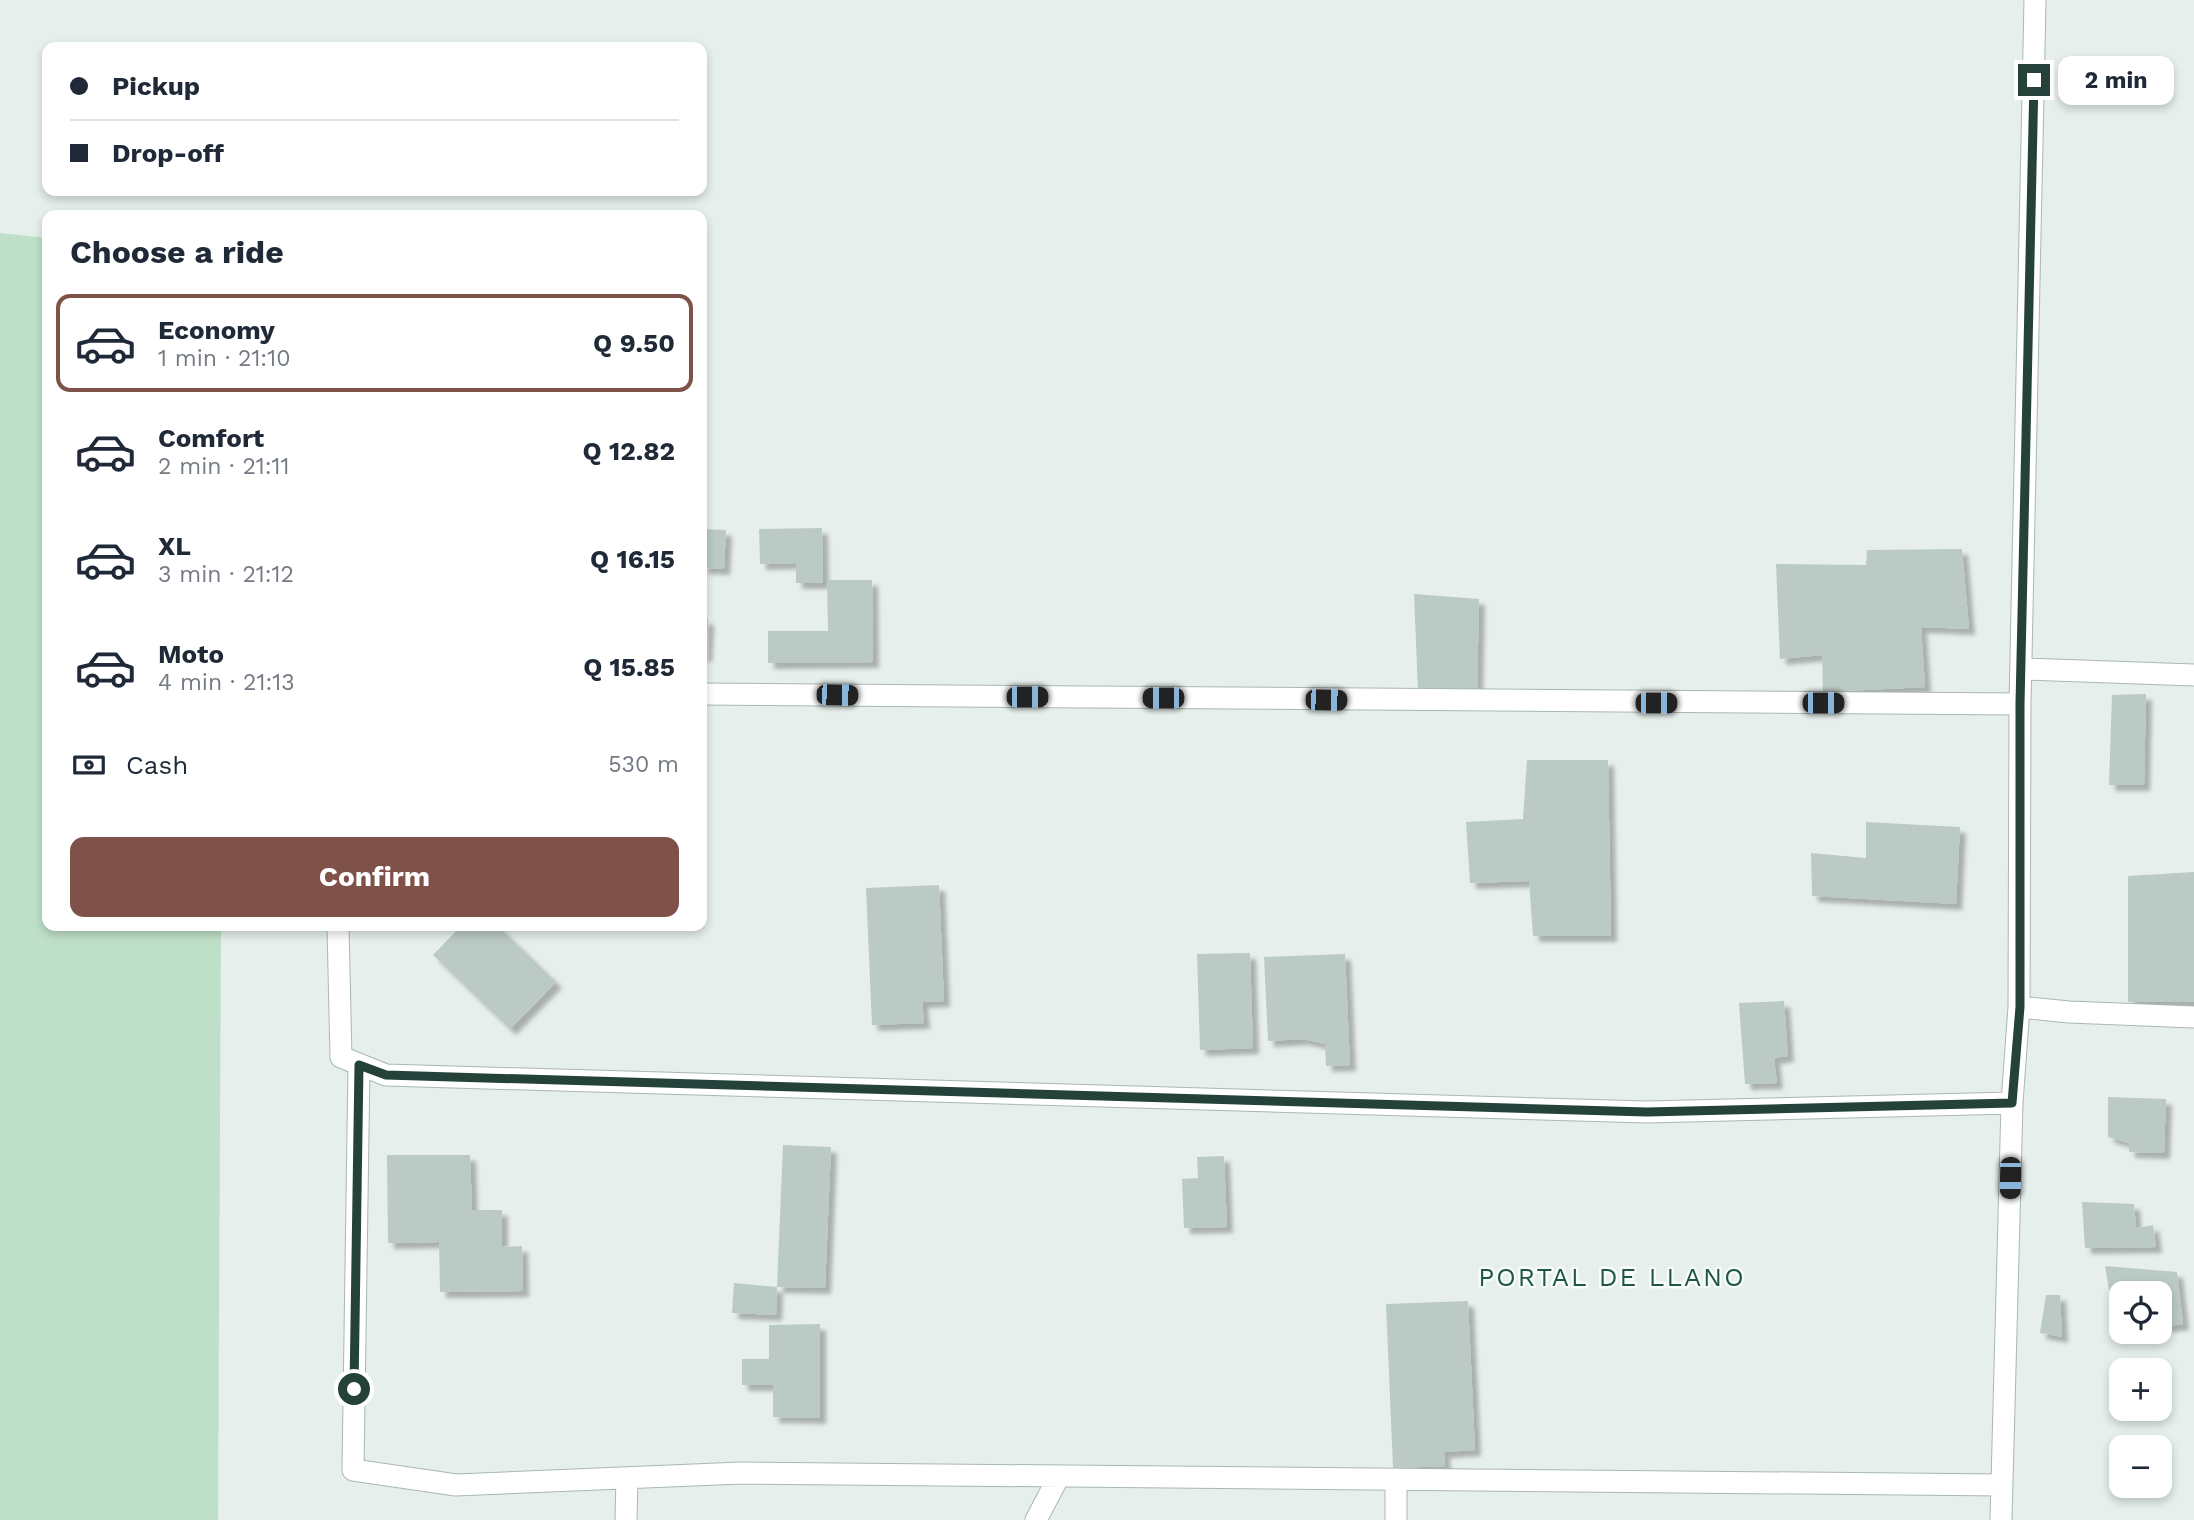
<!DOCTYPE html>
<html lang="en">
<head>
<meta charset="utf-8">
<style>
	:root { --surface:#fff; --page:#f6f6f7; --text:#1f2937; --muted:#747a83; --line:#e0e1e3; --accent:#7f5249 }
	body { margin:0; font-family:"Work Sans",sans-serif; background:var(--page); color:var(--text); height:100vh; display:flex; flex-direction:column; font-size:26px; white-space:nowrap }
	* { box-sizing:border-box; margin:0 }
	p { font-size:23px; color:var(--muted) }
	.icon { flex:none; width:38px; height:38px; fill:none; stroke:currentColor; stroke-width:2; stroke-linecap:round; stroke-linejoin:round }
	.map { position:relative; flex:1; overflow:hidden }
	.drawer { position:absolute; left:42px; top:210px; width:665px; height:721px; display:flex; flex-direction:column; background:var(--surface); border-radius:14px; box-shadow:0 4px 10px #0003 }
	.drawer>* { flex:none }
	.top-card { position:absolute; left:42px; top:42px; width:665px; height:154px; border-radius:14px; box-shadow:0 4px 10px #0003; display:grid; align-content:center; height:154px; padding:0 28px; background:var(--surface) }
	.controls { position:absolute; left:2109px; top:1281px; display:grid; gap:14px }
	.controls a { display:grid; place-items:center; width:63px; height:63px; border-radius:14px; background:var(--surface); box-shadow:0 4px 10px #0003; font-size:35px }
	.end { position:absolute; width:32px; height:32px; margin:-16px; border:9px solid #24423a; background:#fff; box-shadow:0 0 0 4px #fff }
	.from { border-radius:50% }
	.bubble { position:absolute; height:49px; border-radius:14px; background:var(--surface); box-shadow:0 4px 10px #0003; font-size:23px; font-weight:700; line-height:49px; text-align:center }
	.car { position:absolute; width:21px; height:42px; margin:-21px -10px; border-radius:9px; box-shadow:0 0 5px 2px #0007; background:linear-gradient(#222 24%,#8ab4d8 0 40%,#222 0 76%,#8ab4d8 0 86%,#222 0) }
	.top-card b { display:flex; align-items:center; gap:24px; height:66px; font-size:26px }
	.top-card b+b { border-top:2px solid var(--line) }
	.top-card i { width:18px; height:18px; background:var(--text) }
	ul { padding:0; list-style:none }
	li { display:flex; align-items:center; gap:21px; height:98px; margin:0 14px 10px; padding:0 14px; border:4px solid transparent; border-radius:14px }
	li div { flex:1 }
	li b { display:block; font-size:26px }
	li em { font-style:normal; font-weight:700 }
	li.current { border-color:var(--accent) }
	li>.icon { width:63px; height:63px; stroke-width:1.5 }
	h2 { padding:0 28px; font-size:32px; line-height:84px }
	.pay { display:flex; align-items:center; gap:18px; height:77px; padding:0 28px; font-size:26px }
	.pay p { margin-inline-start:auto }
	.primary-button { display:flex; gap:14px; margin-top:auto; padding:14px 28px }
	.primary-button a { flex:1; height:80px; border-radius:14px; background:var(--accent); color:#fff; font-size:28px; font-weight:700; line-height:80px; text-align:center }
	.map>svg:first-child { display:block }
</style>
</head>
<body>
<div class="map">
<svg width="2194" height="1520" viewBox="0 0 2194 1520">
	<defs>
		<filter id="shadow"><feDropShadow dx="6" dy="6" stdDeviation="2" flood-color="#0004"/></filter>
	</defs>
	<rect width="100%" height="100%" fill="#e6efeb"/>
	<!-- green -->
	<path fill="#bfe0c8" d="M0,233L47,238V926H221L218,1520H0Z"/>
	<!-- building -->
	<path fill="#bbcac4" filter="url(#shadow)" d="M822,528L823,583H796V563L760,564L759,529Z
		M702,529L726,530L724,569L702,568Z
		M1962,549L1969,629L1921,627L1925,687L1823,692L1822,655L1780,659L1776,564L1866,565L1867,550Z
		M827,580H872L873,662L768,663V631H828Z
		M1414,594L1479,599L1477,691H1418Z
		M702,619H708L706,656H702Z
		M2146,694L2144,785H2109L2112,695Z
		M1527,760H1608L1611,936H1533L1529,881L1470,883L1466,822L1523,819Z
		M1866,822L1960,827L1956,904L1812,896L1811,853L1866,858Z
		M2194,872V1002H2128V876Z
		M939,885L944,1001L922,1002L924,1023L872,1025L866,888Z
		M461,926H498L556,982L510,1029L433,955Z
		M1250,953L1253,1048L1200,1050L1197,954Z
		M1345,954L1350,1065L1326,1066L1325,1044L1303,1039L1268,1041L1264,957Z
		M1784,1001L1788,1056L1774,1058L1777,1083L1745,1084L1739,1003Z
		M2108,1097L2166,1099L2164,1153L2129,1152V1143L2108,1137Z
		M783,1145L831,1147L825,1288L777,1287Z
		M387,1155H470L472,1210H502V1247L522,1246L523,1291L440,1292L439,1242L388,1243Z
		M1224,1156L1227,1227L1184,1228L1182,1179L1198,1178L1197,1157Z
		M2082,1202L2134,1204L2136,1228L2153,1225L2156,1247L2085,1248Z
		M2105,1266L2177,1272L2183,1324L2160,1327V1293H2121V1331H2116Z
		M734,1283L777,1287L776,1315L732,1313Z
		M2046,1295H2060L2062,1337L2040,1333Z
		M1468,1301L1475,1450L1444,1452L1445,1466L1393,1468L1386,1304Z
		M820,1324V1418L773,1417V1385H742V1359H769V1325Z"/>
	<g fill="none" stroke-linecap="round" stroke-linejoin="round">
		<!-- street casing -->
		<g stroke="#a8b8b2" stroke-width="23">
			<path id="street" d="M2023,669L2194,675
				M702,694L2020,704
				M338,926L341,1057L386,1075L1647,1112L2012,1103
				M2019,1007L2069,1012L2194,1017
				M359,1065L353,1470L456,1485L741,1473L2002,1485
				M1396,1479V1520
				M626,1520L627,1478
				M1036,1520L1059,1476
				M2001,1520L2012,1103L2019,1007L2020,704L2035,0"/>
		</g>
		<!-- street -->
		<use href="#street" stroke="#fff" stroke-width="21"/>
	</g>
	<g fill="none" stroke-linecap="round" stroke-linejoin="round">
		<!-- route -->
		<path stroke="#24423a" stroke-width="9" d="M354,1389L359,1065L386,1075L1647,1112L2012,1103L2020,1007V704L2034,80"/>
	</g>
	<g text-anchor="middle" stroke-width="5" stroke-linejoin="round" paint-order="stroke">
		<!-- neighbourhood labels -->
		<g font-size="26" letter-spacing="2" fill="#1f5548" stroke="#f7fbf9">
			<text x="1612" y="1286">PORTAL DE LLANO</text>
		</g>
	</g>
</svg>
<div class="controls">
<a><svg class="icon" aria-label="locate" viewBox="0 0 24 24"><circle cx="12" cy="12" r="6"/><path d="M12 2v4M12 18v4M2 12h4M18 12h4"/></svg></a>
<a>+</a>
<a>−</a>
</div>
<i class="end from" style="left:354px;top:1389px"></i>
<i class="end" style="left:2034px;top:80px"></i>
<div class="bubble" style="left:2058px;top:56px;width:116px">2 min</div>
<i class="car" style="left:837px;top:695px;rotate:91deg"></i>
<i class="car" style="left:1027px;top:697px;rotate:90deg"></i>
<i class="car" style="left:1163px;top:698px;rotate:270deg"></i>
<i class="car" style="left:1326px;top:700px;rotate:91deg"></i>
<i class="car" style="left:1656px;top:703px;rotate:90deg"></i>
<i class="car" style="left:1823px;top:703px;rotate:90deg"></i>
<i class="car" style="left:2010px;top:1178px;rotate:181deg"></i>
<div class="top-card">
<b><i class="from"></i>Pickup</b>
<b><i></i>Drop-off</b>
</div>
<section class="drawer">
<h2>Choose a ride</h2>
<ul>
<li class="current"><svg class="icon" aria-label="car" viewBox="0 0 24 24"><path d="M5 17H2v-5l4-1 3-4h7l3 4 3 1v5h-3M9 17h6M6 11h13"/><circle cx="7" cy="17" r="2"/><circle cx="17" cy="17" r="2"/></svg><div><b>Economy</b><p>1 min · 21:10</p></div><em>Q 9.50</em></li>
<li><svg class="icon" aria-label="car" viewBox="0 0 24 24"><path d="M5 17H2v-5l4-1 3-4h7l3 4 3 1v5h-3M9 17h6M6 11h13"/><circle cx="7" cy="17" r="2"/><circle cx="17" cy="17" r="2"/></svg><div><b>Comfort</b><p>2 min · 21:11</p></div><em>Q 12.82</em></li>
<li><svg class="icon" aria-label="car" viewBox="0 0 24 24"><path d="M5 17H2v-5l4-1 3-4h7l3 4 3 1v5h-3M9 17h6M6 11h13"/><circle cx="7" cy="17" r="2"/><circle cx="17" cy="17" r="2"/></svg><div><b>XL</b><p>3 min · 21:12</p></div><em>Q 16.15</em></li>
<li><svg class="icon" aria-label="car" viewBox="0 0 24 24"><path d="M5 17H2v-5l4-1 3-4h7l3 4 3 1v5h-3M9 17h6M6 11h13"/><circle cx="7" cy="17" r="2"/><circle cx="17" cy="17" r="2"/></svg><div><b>Moto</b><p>4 min · 21:13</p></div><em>Q 15.85</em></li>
</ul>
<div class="pay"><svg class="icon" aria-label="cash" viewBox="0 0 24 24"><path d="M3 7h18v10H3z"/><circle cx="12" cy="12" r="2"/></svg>Cash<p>530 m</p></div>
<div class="primary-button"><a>Confirm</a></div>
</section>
</div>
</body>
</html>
